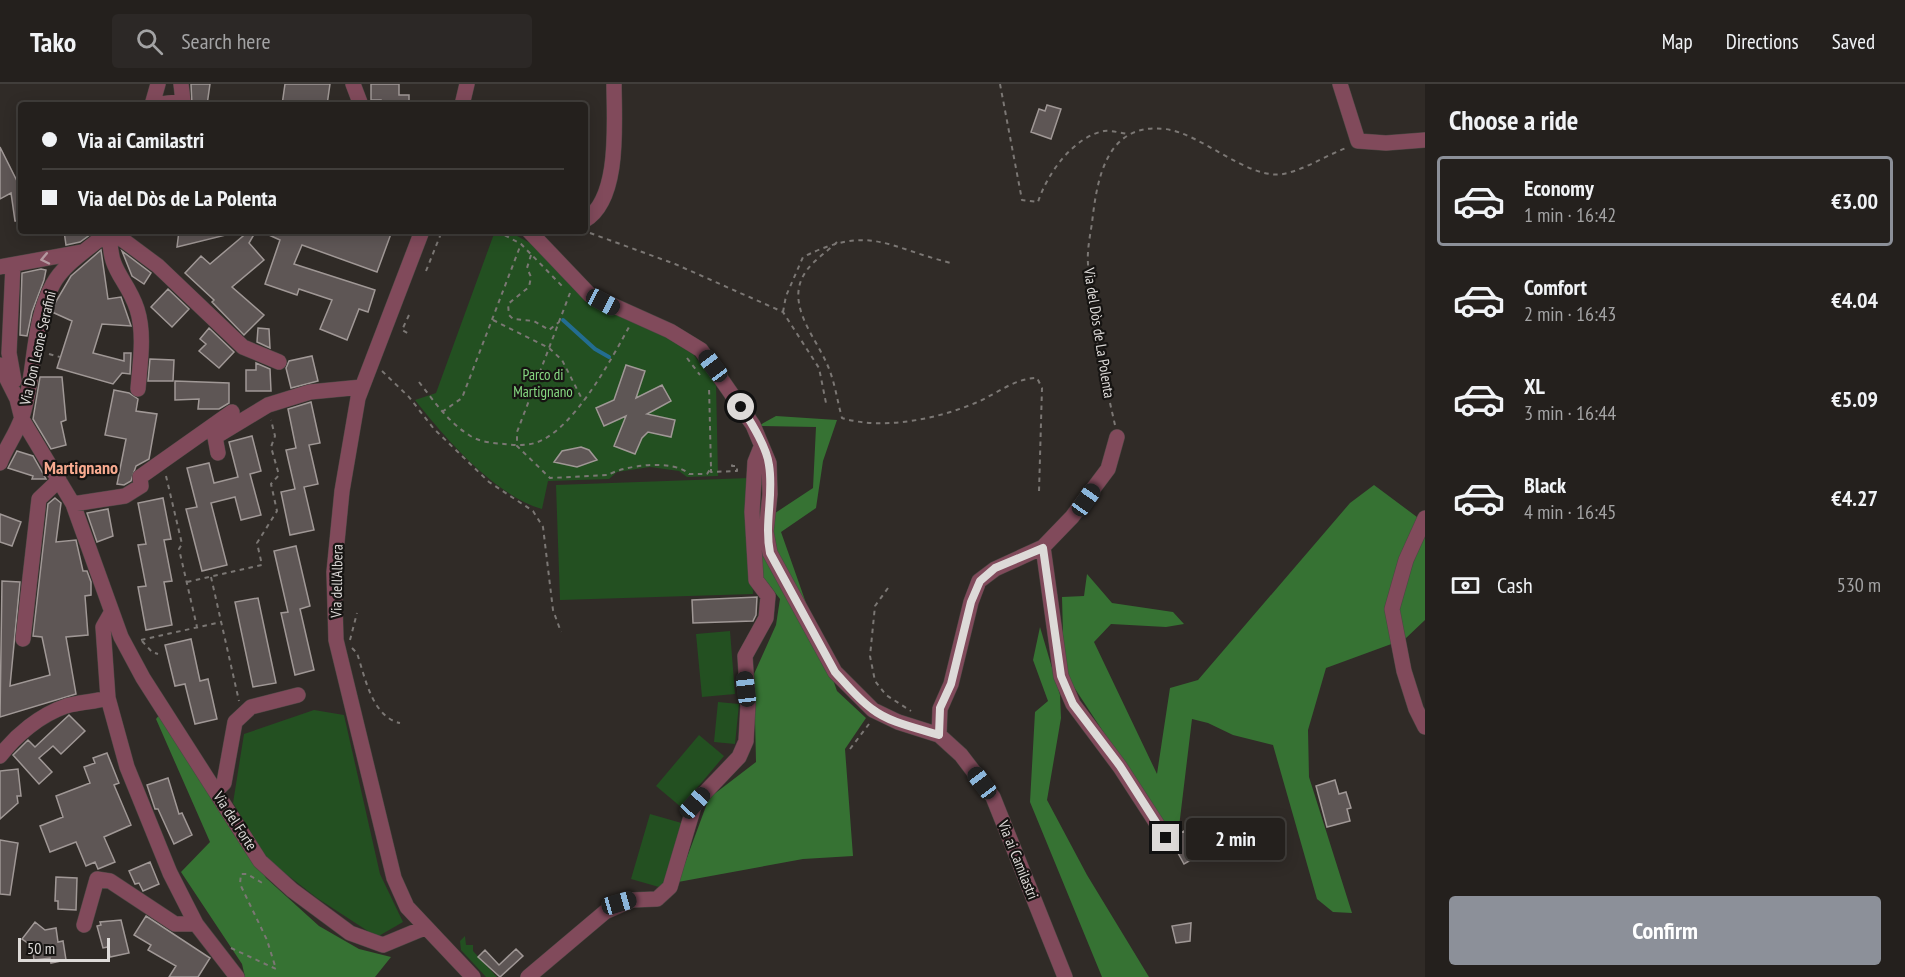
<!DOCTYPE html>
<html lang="en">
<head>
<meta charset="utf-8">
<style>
	:root { --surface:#24201d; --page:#2c2826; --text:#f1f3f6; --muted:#a3a3a4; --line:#413e3b; --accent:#8c9099 }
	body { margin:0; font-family:"PT Sans Narrow",sans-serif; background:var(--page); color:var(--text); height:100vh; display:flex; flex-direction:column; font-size:22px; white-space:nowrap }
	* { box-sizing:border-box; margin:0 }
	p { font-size:20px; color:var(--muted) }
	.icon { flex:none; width:33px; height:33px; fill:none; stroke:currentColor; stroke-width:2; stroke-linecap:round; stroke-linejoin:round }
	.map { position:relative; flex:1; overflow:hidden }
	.panel { display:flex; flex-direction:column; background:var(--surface); width:480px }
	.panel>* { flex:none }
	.top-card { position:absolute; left:18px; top:18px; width:570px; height:132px; border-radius:6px; box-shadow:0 3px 15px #0003,0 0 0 2px var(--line); display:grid; align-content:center; height:132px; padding:0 24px; background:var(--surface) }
	.scale { position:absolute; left:18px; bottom:15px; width:92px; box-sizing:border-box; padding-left:6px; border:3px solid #dddad8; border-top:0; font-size:16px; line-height:21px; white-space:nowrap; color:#dddad8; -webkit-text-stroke:4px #161412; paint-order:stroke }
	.end { position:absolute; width:27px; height:27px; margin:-14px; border:8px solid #dddad8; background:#111; box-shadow:0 0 0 3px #111 }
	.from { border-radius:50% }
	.bubble { position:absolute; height:42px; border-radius:6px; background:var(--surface); box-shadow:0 3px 15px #0003,0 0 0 2px var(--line); font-size:20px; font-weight:700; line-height:42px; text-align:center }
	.car { position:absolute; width:18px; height:36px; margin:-18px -9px; border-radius:8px; box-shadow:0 0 4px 2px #0007; background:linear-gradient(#222 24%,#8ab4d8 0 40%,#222 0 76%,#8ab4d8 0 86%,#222 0) }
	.top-card b { display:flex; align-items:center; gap:21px; height:57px; font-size:22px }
	.top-card b+b { border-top:2px solid var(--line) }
	.top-card i { width:15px; height:15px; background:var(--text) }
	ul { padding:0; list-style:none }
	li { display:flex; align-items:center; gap:18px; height:90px; margin:0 12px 9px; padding:0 12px; border:3px solid transparent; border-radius:6px }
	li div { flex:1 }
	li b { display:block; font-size:22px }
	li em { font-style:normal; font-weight:700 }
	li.on { border-color:var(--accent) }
	li>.icon { width:54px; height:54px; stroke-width:1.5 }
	h2 { padding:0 24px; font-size:27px; line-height:72px }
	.pay { display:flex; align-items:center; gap:15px; height:66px; padding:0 24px; font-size:22px }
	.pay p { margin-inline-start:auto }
	.action { display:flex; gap:12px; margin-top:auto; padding:12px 24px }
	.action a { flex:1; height:69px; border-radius:6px; background:var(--accent); color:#fff; font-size:24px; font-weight:700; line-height:69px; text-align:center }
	header { display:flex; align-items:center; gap:36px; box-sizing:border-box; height:84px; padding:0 30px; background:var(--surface); border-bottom:2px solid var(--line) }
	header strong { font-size:28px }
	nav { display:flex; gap:33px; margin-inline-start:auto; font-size:21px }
	.search { width:420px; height:54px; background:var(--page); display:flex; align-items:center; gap:15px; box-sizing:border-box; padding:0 21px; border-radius:6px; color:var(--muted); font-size:22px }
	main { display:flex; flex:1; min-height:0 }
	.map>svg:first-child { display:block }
</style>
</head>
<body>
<header>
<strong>Tako</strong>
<div class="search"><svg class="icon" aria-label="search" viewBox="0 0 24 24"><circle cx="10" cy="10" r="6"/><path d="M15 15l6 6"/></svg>Search here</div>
<nav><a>Map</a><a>Directions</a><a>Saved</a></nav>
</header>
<main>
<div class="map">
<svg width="1425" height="893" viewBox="0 0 1425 893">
	<rect width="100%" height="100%" fill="#302b27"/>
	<!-- green -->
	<path fill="#235021" d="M495,147H508L530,159L566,196L688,264L716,299L718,392L687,393L679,387L650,383L617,388L609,395L548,397L542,425C494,411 445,354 415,316L436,309Z
		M749,394L753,510L560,516L556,401Z
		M730,547L735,610L702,613L696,550Z
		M718,618L739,620L735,660L714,658Z
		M314,626L344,631L380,790L403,838L377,853L317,814L268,776L233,719L244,650Z
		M699,651L724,672L681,723L656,702Z
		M650,730L685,740L666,805L631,795Z
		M465,852L466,861H473V867L497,893H486L461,866L460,857Z"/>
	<!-- forest -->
	<path fill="#367233" d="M776,332L837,336L823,377L816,424L781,448L837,607L866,634L845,665L853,772L803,775L678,798L709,714L756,678L754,590L776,541L780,515L760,489L757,441L813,404L816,343L758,342Z
		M1374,401L1425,439V536L1405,555L1326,584L1308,646L1309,693L1352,829L1333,828L1317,815L1273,661L1233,651L1208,639L1192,635L1179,743L1169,748L1064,588L1062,513L1084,512L1087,490L1112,519L1173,528L1184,540L1166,543L1111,540L1094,558L1157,690L1170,604L1198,596L1350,419Z
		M1040,543L1060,611L1061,634L1047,716L1087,791L1149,893H1102L1030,718L1035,628L1048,617L1033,576Z
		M160,630L266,794L319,842L359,865L391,873L375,893H245L242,880L181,788L210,758L156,635Z"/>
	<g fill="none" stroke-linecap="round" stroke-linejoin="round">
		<!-- stream -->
		<path stroke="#236d91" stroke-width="4" d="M563,236L595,265L609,273"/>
	</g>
	<!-- building -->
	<path fill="#5e5655" stroke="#a09896" stroke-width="1.5" d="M191,0H210L207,21H192Z
		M285,0H330L327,21H282Z
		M371,0H399V11H409V21H381V16H371Z
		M1047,21L1061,25L1051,55L1031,48L1039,25L1045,27Z
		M0,63L21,105V137H15L11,109L0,115Z
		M64,147H91V150L80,158L66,161Z
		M179,147H226V151L177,163Z
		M249,147H256L249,159L264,176L232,203L264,231L244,251L212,218L214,216L185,189L201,172L210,180Z
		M260,147H392L377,188L302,161L294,180L375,206L368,228L359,225L347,256L320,245L332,216L299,205L297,211L265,200L280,156Z
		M101,166L108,215L121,213L131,242L102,240L93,269L124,277V269H131L130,290L122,289L113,300L57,284L72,237L52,228L55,219L71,192Z
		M122,167L151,189L144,200L132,192Z
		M41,185L46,186L44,196L32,228L27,252L20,251L22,189Z
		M168,205L189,225L172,243L151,223Z
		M209,244L234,268L219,284L199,267L206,260L200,255Z
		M258,244L269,245L270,264L257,258Z
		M312,272L318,297L291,304L286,284L289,277Z
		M150,275L174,276L173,297H148Z
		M256,279L270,285L271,307H246V286H256Z
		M626,281L645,287L636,314L662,301L671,317L647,330L675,336L671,353L648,348L642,354L635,370L614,362L626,332L604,342L596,324L614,316Z
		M40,293H62L66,336L61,338L66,361L51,365L33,335Z
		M175,297L229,299V319L219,325H198L199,315L175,316Z
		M114,306L129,309L138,315L136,327L157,330L149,375L136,382L131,397L124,401L117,400L126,355L105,351Z
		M311,318L320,359L309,361L318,400L304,403L314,446L290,451L281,408L295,405L286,366L296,364L288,325Z
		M252,352L261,387L250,390L261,431L241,436L235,413L211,419L227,481L202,487L186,425L197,423L187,384L209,379L214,399L238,393L229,358Z
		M581,363L589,366L597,376L577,383L554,378L562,367Z
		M17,367L33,372L46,395H32L33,392L8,384Z
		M55,414L61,419L56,458L76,456L83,487H87L91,498V511L85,512L88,551L66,553L76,610L0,633L2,497L20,498L10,602L50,591L42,553L33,552L48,420Z
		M163,414L171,455L164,456L172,497L164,498L172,541L146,546L138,503L146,502L138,461L146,460L138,419Z
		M108,425L113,452L97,458L87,429Z
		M0,430L21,438L12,462L0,458Z
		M296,462L310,522L300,525L314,586L295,591L281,529L288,528L274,467Z
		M757,513L756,531L753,537L693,539L692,516Z
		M258,514L276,599L253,603L235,518Z
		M191,555L200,597L208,595L217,635L195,640L185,600L175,602L165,561Z
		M69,631L85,647L61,670L53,662L39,674L52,688L39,700L13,671L28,656L35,663Z
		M107,669L119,699L114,701L131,741L104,753L115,778L98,785L95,778L86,782L76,758L50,768L40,742L63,733L56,712L90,699L84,683L95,679L93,674Z
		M18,685L21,712H17L18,719L0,735V687Z
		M168,694L179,730L182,729L192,751L174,760L158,725H155L147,701Z
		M1335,696L1339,710L1346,708L1351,724L1347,725L1350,737L1327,743L1316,702Z
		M1184,747L1198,772L1184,780L1173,760L1175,752Z
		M0,756L18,759L10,811L0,810Z
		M150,778L159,800L143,807L139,799L135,800L129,787Z
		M56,793L77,794L76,826L58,825V817H55Z
		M146,832L210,874L198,893H169L176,882L148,866L151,861L134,851Z
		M121,836L129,869L110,873L108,863L103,864L97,842L101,841L100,838Z
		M35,838L45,846L56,844L58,858L63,857L66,876L51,879L50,874L34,876L32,862L22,855Z
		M1191,839L1190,857L1176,859L1172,842Z
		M516,865L523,872L500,893L478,873L485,866L499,881Z"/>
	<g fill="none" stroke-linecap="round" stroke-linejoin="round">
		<!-- minor casing -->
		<g stroke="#4c4743" stroke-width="16">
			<path id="minor" d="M353,0L361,21
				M1340,0L1358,57L1386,59L1425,56
				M152,21L158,0
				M154,21L183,17L181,0
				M462,21L467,0
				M585,136C621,115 614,36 614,0
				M110,147C108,189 126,192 137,225C145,250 140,279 138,305
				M111,147L158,182L243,263L279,278
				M422,147L358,314L342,407L334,488L336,556L394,794L407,823L473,893
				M529,147L590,211L670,247L701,266L753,341L769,379L770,410L766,448L770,469L835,588L873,626L898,638L939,651L961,671L993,713L1065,893
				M13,181L9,269L14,297
				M0,183L81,168
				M0,281L17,315L22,335L73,420L121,553L143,594L260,777L292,806L350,849L383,861L424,844
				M218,369L215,353L268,321L310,308L362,303
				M0,379C6,363 17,349 22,333C36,291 31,239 53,200C64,179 92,163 109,147
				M73,420L125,412L141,402L140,393L232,328
				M1425,434L1406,476L1392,525L1404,587L1416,625L1425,643
				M1043,463L1061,592L1073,620L1120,683L1166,754
				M111,529L103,543L108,614L127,683L170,789L196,840L237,893
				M23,555L39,415L59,396
				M939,651L940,625L951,600L971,518L979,497L995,485L1043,463L1072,433L1108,385L1117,353
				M0,672C16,651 40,631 66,622C79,618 94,618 108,614
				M216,707L224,699L235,638L251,623L298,611
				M84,841L97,795L110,797L175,840H196
				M528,893L605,828L632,816L657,815L670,803L695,719L739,673L746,657L748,621L745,572L766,534L768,512L756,496L752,428L755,378L761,363"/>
		</g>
		<!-- path -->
		<path stroke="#7b7774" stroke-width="2" stroke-dasharray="4.5 4.5" stroke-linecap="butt" d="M1000,0L1022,116L1038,118C1047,90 1073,53 1104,47C1111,46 1120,49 1128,50
			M445,147L448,148
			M497,147L521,160L563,203
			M590,149L675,180L783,228L819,284L826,319
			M837,158C828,167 814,176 807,186C783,218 815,252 827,280C835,298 837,316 842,334C884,347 943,334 982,316C1000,307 1017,294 1037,294L1042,304L1039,408
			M531,171L527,184L531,193L529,203L508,220L509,231L513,235L534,237L549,246L559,238
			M426,187L442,147
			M570,209L517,348V362L550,394L608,391C625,381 674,375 689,390H707L711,384L709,302
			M783,228L786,212L803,173C870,140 886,163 951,179
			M409,231L402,246L409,250
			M493,236L549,264L562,276L583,317
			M49,270L60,273
			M687,274L700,291
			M382,287L409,313L434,345L489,398L533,427L543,443L553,526L561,548
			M419,298C434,317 448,338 469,351C479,358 492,359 504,360C514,361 525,362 535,359C573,347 611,276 629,243
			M442,328L462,314L521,160
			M1115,341C1103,288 1090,234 1088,180C1087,166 1090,152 1092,139C1097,95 1106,38 1165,45C1201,49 1248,96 1283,90C1304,86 1325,72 1346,64
			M711,385V388L737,387V382H732V377
			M166,392L182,460L179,465L197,543
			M211,493L239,617
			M187,498L262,481L257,459L277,427L271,400L279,391L271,363L275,352L271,336
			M888,504L875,522L870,572L875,597L886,611L911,627
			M141,556L221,538
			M350,556L357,529
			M142,557L152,568L158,570
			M352,564L357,569C365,593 372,633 400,639
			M850,665L869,640
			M231,864L276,885L267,856L240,800L241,790H247L264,800"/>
		<!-- minor -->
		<use href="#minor" stroke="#814a5b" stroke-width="15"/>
	</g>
	<!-- one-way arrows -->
	<defs><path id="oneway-chevron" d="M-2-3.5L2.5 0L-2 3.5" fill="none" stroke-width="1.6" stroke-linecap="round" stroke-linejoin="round" transform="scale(1.5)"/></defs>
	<use stroke="#b499a0" href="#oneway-chevron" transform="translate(45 175) rotate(168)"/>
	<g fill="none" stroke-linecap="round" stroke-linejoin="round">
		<!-- route -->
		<path stroke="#dddad8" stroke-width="8" d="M741,323C751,338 767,364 769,381C774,411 764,438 770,469L835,588C846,600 858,615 872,625C890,639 917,644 939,651L940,624L951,600L971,518L980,497L995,484L1043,464L1061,592L1073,620L1120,682L1166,754"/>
	</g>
	<g text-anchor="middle" stroke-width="4.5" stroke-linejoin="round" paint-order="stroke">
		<!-- street labels -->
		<g font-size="15" fill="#dddad8" stroke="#161412">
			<text transform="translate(1099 249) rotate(81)" y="5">Via del Dòs de La Polenta</text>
			<text transform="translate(38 264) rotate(-77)" y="5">Via Don Leone Serafini</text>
			<text transform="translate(337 497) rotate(-89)" y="5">Via dell'Albera</text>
			<text transform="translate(235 737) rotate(57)" y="5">Via del Forte</text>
			<text transform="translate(1018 776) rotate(68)" y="5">Via ai Camilastri</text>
		</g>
		<!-- park labels -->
		<g font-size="15" fill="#87d982" stroke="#161412">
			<text x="543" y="296">Parco di<tspan x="543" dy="17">Martignano</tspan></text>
		</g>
		<!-- quarter labels -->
		<g font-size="18" font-weight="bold" fill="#f9ab90" stroke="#161412">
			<text x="81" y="390">Martignano</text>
		</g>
	</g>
</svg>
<div class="scale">50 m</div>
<i class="end from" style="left:741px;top:323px"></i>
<i class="end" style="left:1166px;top:754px"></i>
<div class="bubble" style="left:1186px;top:734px;width:99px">2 min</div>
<i class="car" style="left:603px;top:218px;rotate:118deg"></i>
<i class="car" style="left:713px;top:282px;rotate:323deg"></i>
<i class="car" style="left:1086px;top:416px;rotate:35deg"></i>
<i class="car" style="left:746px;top:605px;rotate:353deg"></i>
<i class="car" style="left:982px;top:699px;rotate:323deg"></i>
<i class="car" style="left:695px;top:719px;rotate:42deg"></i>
<i class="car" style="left:619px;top:819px;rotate:74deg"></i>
<div class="top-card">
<b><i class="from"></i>Via ai Camilastri</b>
<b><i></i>Via del Dòs de La Polenta</b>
</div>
</div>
<section class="panel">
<h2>Choose a ride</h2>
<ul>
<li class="on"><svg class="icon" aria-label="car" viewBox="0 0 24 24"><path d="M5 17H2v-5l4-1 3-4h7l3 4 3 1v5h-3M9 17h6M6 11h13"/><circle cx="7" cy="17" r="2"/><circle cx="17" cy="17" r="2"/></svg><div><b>Economy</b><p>1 min · 16:42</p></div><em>€3.00</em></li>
<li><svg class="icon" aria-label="car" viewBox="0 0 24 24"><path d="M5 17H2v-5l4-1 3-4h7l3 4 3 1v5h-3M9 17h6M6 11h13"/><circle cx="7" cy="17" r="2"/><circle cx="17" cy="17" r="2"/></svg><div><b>Comfort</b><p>2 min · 16:43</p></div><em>€4.04</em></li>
<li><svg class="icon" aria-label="car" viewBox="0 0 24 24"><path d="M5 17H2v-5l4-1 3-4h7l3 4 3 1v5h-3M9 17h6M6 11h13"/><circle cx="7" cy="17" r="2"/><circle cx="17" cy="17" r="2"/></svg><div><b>XL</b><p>3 min · 16:44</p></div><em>€5.09</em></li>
<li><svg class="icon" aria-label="car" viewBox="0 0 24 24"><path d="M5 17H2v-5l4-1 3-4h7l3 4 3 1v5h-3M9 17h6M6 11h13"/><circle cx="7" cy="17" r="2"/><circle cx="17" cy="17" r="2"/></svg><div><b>Black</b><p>4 min · 16:45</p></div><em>€4.27</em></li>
</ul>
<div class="pay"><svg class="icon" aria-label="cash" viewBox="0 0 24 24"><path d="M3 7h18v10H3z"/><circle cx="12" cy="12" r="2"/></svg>Cash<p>530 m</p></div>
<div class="action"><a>Confirm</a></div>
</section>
</main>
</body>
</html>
